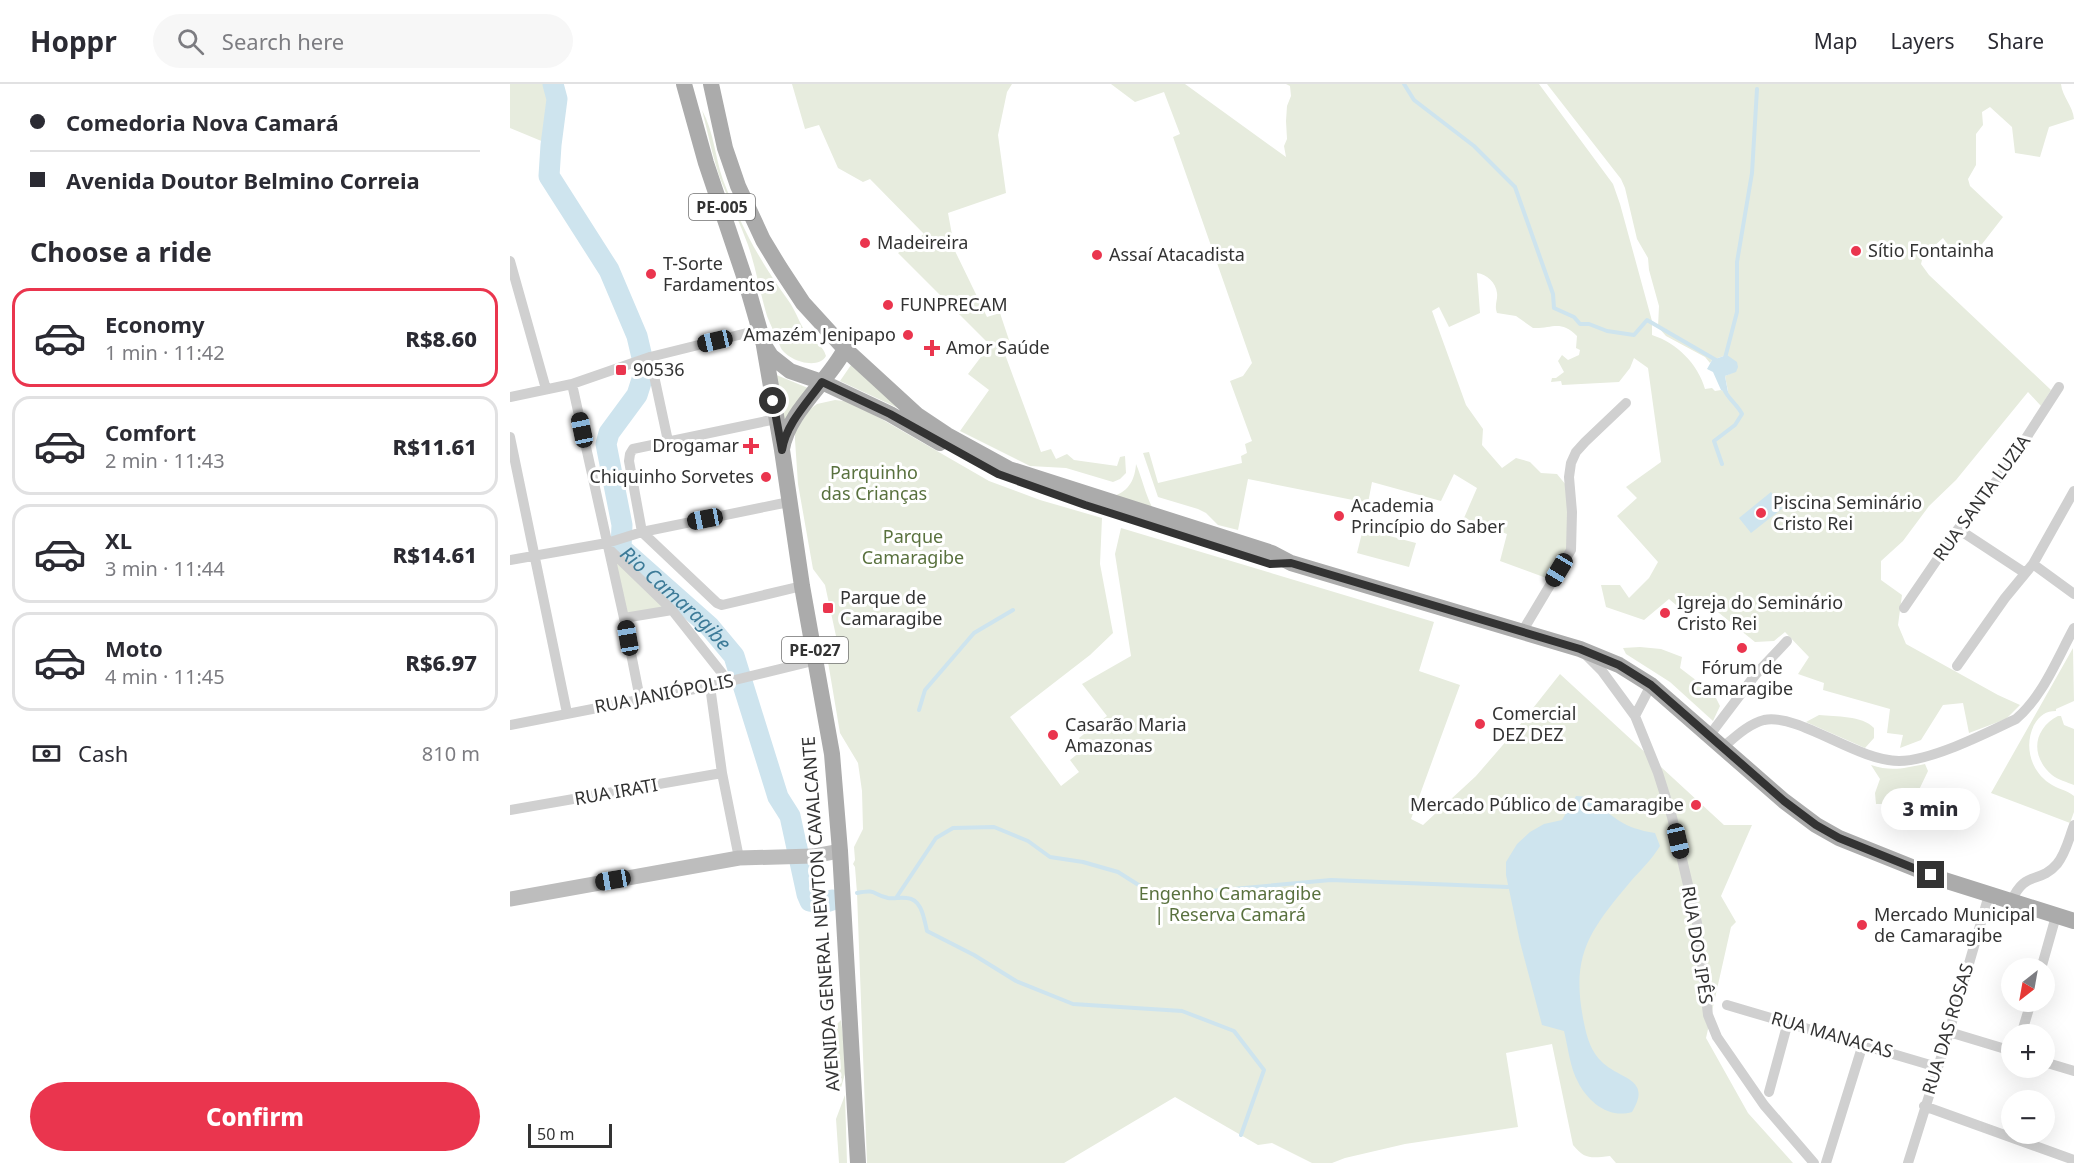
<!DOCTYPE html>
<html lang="en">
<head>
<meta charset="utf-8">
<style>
	:root { --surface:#fff; --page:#f7f7f7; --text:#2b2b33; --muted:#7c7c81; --line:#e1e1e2; --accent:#ea354e }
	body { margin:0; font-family:"Noto Sans",sans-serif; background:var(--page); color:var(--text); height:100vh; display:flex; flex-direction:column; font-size:22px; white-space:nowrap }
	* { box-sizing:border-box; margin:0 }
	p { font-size:20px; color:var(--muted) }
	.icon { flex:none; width:33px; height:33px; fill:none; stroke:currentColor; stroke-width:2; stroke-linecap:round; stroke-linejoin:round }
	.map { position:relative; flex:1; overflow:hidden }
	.panel { display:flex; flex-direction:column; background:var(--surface); width:510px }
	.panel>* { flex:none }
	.banner { display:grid; align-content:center; height:132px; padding:0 30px; background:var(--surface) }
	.needle { width:39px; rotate:211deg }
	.buttons { position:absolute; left:1491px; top:874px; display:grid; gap:12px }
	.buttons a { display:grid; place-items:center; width:54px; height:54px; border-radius:50%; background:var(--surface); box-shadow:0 6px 24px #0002; font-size:30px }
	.scale { position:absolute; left:18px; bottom:15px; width:84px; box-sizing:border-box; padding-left:6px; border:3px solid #333; border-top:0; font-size:16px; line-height:21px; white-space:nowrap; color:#333; -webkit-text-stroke:4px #fff; paint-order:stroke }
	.end { position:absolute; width:27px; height:27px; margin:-14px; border:8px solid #333; background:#fff; box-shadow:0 0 0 3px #fff }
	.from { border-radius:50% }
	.bubble { position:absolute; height:42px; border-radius:21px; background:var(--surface); box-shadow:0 6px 24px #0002; font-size:20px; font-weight:800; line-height:42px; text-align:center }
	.car { position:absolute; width:18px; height:36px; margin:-18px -9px; border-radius:8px; box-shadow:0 0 4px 2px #0007; background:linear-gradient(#222 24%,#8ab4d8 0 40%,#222 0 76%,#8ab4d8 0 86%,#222 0) }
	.banner b { display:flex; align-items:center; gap:21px; height:57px; font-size:22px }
	.banner b+b { border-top:2px solid var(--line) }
	.banner i { width:15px; height:15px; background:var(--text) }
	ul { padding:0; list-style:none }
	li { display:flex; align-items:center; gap:18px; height:99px; margin:0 12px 9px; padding:0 18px; border:3px solid var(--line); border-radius:18px }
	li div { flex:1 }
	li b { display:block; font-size:22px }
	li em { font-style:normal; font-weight:800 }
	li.current { border-color:var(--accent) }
	li>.icon { width:54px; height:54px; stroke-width:1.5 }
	h2 { padding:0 30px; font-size:27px; line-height:72px }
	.pay { display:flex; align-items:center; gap:15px; height:66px; padding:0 30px; font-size:22px }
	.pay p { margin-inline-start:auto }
	.cta { display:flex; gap:12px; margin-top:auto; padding:12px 30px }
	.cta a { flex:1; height:69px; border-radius:36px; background:var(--accent); color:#fff; font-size:24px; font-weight:800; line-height:69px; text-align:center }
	header { display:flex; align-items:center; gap:36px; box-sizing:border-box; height:84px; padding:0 30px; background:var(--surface); border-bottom:2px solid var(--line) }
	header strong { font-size:28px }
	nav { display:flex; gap:33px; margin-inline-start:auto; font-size:21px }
	.search { width:420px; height:54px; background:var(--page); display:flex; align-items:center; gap:15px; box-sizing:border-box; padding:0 21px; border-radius:33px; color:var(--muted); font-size:22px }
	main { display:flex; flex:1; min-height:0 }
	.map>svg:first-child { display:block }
</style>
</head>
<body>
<header>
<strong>Hoppr</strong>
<div class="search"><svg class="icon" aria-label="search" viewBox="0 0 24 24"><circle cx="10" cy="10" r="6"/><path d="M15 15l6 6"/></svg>Search here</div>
<nav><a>Map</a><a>Layers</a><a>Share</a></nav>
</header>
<main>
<section class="panel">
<div class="banner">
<b><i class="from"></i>Comedoria Nova Camará</b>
<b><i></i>Avenida Doutor Belmino Correia</b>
</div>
<h2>Choose a ride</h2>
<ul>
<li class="current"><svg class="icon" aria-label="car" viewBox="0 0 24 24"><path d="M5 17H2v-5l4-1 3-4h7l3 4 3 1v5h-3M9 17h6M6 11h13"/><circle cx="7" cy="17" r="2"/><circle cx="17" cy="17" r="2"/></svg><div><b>Economy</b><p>1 min · 11:42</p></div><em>R$8.60</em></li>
<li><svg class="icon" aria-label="car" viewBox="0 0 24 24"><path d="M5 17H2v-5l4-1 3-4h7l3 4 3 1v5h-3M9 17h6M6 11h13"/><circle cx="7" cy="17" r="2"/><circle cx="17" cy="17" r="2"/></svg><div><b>Comfort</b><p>2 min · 11:43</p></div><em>R$11.61</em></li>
<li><svg class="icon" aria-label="car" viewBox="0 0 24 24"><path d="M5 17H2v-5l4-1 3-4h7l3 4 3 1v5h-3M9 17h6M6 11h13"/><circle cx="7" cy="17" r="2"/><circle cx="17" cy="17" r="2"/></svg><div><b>XL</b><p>3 min · 11:44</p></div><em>R$14.61</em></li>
<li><svg class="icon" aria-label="car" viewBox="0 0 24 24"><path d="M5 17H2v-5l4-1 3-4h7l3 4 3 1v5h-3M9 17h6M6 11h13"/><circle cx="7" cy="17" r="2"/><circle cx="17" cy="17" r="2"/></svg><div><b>Moto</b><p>4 min · 11:45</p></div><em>R$6.97</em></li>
</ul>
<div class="pay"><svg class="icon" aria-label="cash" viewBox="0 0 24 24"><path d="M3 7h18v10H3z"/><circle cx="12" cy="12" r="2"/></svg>Cash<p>810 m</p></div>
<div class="cta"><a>Confirm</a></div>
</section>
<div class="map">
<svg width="1564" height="1079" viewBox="0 0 1564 1079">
	<rect width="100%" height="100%" fill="#fff"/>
	<!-- green -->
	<path fill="#e7ecde" d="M0,0H43L47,15L41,61L0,44Z
		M282,0H502L497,8L488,51L496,109L438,129L445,167L477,233L490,229L501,262L493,265L531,368L541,365L546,375L557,370L564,376L607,382L610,373L615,372L616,389L610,395L603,398L556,384L520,382L450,347L479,306L458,290L480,261L388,169L414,150L360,95L353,98L328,84L309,41L295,45Z
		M601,0H675L776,73L774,62L777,55L776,37L777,22L781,12L780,2L776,0H1029L1103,100L1110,120L1142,237V251C1167,259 1188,280 1195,305L1202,304L1205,307L1211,306L1215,308L1218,307L1215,292L1226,287L1217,271L1202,276L1200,279L1195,273L1156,252L1148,243L1149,222L1139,186L1138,174L1127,155L1115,104L1111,95L1037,0H1551C1552,12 1563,22 1564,35L1539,43L1530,73L1505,69L1502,43L1480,23L1472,28L1473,41L1466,50V81L1458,95L1460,102L1493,133L1462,173C1449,171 1441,166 1433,154L1413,172L1411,180L1419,191L1541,306L1531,322L1518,308L1446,396L1419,422L1393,457L1371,477V496L1392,511L1388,541L1396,560L1488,611L1510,621L1496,635L1459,649L1453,619L1433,621L1411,656L1390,664L1393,651L1377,649L1380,625L1313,606L1314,599L1288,590L1299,573L1275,548L1264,557L1245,558L1193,516L1179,532L1159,515L1134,536L1096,523L1091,501H1110L1119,514L1139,494L1148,478L1107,432L1127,414L1116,403L1151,378L1138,284L1124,274L1120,284L1109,298L1052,301L1051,297L1041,298L1042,294H1046L1054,288L1048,277L1052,271L1058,276L1069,271L1070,266L1066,264L1067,252C1050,235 1042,245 1023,244L1006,232L987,229C984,221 988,216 987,209C986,199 977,190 967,189L970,229L939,243L929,223L922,227L956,321L973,345L972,361L992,384L1006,374L1020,378L1031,389L1047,390L1056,401L1061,466L1039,495L990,477L997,450L954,434L967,404L944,390L931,417L862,398L858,419L738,395L728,446L708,441L696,429L688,425L648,413L633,369L639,368L648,399L732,379L731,372L737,369L735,360L742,357L720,297L733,292L742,279L663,53L670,50L654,8L625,18Z
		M192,26C204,48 205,73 213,96C231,142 249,176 278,216C286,227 290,241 298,252C305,259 313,261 316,272C308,287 275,276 270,262C266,252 261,242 257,232C250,209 246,184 238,161C230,139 220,119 211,97C203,75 198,49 192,26Z
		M341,281L390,325L330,297Z
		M264,290L298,304L271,342Z
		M325,316L342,318L479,397L530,416L592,434L590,480L603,549L580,571L500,633L551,702L569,688L560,676L576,663L569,654L597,632L572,600L621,572L605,470L611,444L924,538L909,587L950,601L901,735L913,741L966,692L1005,647L1050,590L1214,741H1242L1211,812L1226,838L1221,843L1196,954L1238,1029L1283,1079H1106L1100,1072C1082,1074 1075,1076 1063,1061L1042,960L996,969L1008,1043L895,1060L835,1074L822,1079H802L762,1059L748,1061L665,1013L554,1079H357L347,809L345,783L343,780L345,776L344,763L353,745L352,707L348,679L330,649L317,572L321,553L326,552L315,501L303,485L288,400L285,356V348L299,326L307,320Z
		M626,380C632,394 635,409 642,423L604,412C619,407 625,395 626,380Z
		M853,445L906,459L899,483L847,469Z
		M99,465L162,526L114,534Z
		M1130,563L1151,565L1172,573L1170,584L1204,610L1210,622L1203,637L1160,598L1116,570L1113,564Z
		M1563,564L1564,617L1546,625V627C1536,627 1530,631 1524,641C1514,661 1520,686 1539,699C1547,705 1557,706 1564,712V728L1560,739L1481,709Z
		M1309,631C1326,633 1352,631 1364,644V654L1355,664L1296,638Z
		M1548,632H1551L1554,641L1564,645V701C1557,698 1548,696 1542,691C1520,672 1523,645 1548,632Z
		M1415,680L1418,687L1398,729L1376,720H1366L1365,709L1370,695L1361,681C1382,688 1394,684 1415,680Z
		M331,936L337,983L330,1007L322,945Z
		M335,1011L337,1079H329L326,1035Z"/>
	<!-- water -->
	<path fill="#cee4ee" d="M1217,271L1227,278L1228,283L1226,288L1215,292L1218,308H1215L1211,306L1203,288L1197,285L1202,276Z
		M1261,408L1273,424L1241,449L1229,434Z
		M1066,712L1080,713C1104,734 1113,744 1145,749L1150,762C1142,775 1131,786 1121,797C1079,847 1060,872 1074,939C1077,954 1081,968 1093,979C1112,996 1142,995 1122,1028C1099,1035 1078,1018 1068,998C1060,984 1058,963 1054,947L1032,941L1010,858L996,791V778L1007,760L1020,748L1034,740L1052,736Z"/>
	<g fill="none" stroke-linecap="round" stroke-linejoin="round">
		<!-- stream -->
		<path stroke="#cee4ee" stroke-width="4" d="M894,0L904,16L964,62L1005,103L1043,210L1044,224L1064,233L1070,240H1079L1097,247L1124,251L1137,236L1206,276
			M1215,274L1227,228V178L1242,89L1247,5
			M1212,380L1204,357L1225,341L1232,330C1227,320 1218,315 1214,305
			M409,626L415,606L464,549L503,526
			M347,809C368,805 361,810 378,814C384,815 390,813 397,814C412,815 414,835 417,847L464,871L506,897L563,920L672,927L724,947L754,986L731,1051
			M386,814L426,754L443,744L484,743L518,757L540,773L573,778L608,788L646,812L821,796L998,803"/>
		<!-- river -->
		<path stroke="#cee4ee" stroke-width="21" id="s1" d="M43,0L47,15L41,61L39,92L99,186L127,252L135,286L127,311L99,349L96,360L112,441L111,464L199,542L224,572L268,713L280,732L297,810L300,817L313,819L322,816"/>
		<!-- street -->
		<path stroke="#d0d0d0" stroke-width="10" d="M0,177L36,305
			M140,273L158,357
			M62,300L114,534L130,615
			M0,313L62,300L140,273L249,246
			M266,335L123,365L120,370L119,377L132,448L207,519L212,521L292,502
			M0,353L57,629
			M1448,445L1515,489
			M99,465L162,526L219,598
			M0,476L97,459L132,448L279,418
			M1523,480L1564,510
			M1394,524L1448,445L1498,382L1549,303
			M114,534L162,526
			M1012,548L1061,466L1062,428L1059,393L1061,379L1066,368L1075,358L1116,319
			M1077,572L1092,587L1125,632L1148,689L1162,733L1187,839L1198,931L1207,953L1254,1021L1304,1079
			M1447,582L1495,514L1523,480L1564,407
			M200,602L212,689L229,774
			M1125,632L1141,601
			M0,641L200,602L307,576
			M1199,652L1246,590L1277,557
			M1212,664C1224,654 1238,640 1254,636C1289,629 1347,677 1389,677C1421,677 1477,649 1506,635C1533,612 1547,575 1564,544
			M0,726L212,689
			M1501,818C1515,785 1529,801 1547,780C1556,769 1559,754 1564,741
			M1531,885L1546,832
			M1217,921L1427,983
			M1439,948L1502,967
			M1511,951L1521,918
			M1534,978L1564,987
			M1259,1008L1278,938
			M1414,1022L1564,1076
			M1316,1079L1353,960
			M1398,1079L1439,948L1479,811"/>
		<!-- secondary -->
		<path stroke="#bdbdbd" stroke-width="15" d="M0,815L229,774L303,772L330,767"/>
		<!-- primary -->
		<path stroke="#ababab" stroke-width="16" d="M174,0L196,79L235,195L254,261L261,272L280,287L312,298L380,330L430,359
			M201,0L215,64L228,102L253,156L270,184L293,219L335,265L407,331L437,351L499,385L762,469L781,479L1070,565L1109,581L1141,601L1274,717L1306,741L1329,754L1434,796L1564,837
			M254,262L272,366L292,502L322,670L330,767L348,1079
			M272,365C278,328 318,298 335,265"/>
	</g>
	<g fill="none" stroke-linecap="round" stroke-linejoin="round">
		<!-- route -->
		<path stroke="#333" stroke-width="8" d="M263,317L272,366C276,340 297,319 312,298L380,330L488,390L575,421L760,480L781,479L1070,565L1109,581L1141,601L1274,717L1306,741L1329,754L1421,791"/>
	</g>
	<!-- markers -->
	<g fill="#ea354e" stroke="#fff" stroke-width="2">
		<circle cx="355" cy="159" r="6"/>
		<circle cx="1346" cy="167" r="6"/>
		<circle cx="587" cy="171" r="6"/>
		<circle cx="141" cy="190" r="6"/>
		<circle cx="378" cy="221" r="6"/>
		<circle cx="398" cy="251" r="6"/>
		<path d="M419 255h6v6h6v6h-6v6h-6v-6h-6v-6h6z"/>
		<rect x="105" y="280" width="12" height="12" rx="3"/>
		<path d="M238 353h6v6h6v6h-6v6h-6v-6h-6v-6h6z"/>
		<circle cx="256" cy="393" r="6"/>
		<circle cx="1251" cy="429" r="6"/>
		<circle cx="829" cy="432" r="6"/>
		<rect x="312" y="518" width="12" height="12" rx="3"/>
		<circle cx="1155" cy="529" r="6"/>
		<circle cx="1232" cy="564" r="6"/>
		<circle cx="970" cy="640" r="6"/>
		<circle cx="543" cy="651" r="6"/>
		<circle cx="1186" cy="721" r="6"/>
		<circle cx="1352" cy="841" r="6"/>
	</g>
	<g text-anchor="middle" stroke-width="6" stroke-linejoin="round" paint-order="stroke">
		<!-- shield labels -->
		<g fill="#fff" stroke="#707070" stroke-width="1.5">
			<rect x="179" y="110" width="66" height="26" rx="4.5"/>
			<rect x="272" y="553" width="66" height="26" rx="4.5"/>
		</g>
		<g font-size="16" font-weight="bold" fill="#333">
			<text x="212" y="129">PE-005</text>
			<text x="305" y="572">PE-027</text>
		</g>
		<!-- poi labels -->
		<g font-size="18" fill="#333" stroke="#fff" text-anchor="start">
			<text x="367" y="165">Madeireira</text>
			<text x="1358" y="173">Sítio Fontainha</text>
			<text x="599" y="177">Assaí Atacadista</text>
			<text x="153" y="186">T-Sorte<tspan x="153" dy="21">Fardamentos</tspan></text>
			<text x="390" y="227">FUNPRECAM</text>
			<text x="386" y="257" text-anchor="end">Amazém Jenipapo</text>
			<text x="436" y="270">Amor Saúde</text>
			<text x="123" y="292">90536</text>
			<text x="229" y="368" text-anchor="end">Drogamar</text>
			<text x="244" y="399" text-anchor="end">Chiquinho Sorvetes</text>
			<text x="1263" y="425">Piscina Seminário<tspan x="1263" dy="21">Cristo Rei</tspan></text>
			<text x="841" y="428">Academia<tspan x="841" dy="21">Princípio do Saber</tspan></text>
			<text x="330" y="520">Parque de<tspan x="330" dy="21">Camaragibe</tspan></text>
			<text x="1167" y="525">Igreja do Seminário<tspan x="1167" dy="21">Cristo Rei</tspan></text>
			<text x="1232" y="590" text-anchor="middle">Fórum de<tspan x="1232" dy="21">Camaragibe</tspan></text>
			<text x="982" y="636">Comercial<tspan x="982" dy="21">DEZ DEZ</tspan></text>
			<text x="555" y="647">Casarão Maria<tspan x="555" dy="21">Amazonas</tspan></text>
			<text x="1174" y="727" text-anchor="end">Mercado Público de Camaragibe</text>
			<text x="1364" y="837">Mercado Municipal<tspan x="1364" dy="21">de Camaragibe</tspan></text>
		</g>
		<!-- park labels -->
		<g font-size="18" fill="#59713e" stroke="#fff">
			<text x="364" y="395">Parquinho<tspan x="364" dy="21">das Crianças</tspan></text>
			<text x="403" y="459">Parque<tspan x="403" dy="21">Camaragibe</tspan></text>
			<text x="720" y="816">Engenho Camaragibe<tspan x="720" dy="21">| Reserva Camará</tspan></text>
		</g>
		<!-- street labels -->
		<g font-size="18" fill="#333" stroke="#fff">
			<text transform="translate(1472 414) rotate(-54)" y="6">RUA SANTA LUZIA</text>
			<text transform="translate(154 610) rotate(-11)" y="6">RUA JANIÓPOLIS</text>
			<text transform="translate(106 708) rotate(-10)" y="6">RUA IRATI</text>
			<text transform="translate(311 830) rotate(-94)" y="6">AVENIDA GENERAL NEWTON CAVALCANTE</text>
			<text transform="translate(1187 861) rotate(81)" y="6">RUA DOS IPÊS</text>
			<text transform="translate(1438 945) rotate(-73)" y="6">RUA DAS ROSAS</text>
			<text transform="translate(1322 951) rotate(16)" y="6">RUA MANACAS</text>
		</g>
		<!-- water labels -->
		<g font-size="20" font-style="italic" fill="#3d7b98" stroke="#fff">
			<text dy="7" stroke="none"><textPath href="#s1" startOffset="576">Rio Camaragibe</textPath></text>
		</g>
	</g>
</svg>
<div class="buttons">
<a><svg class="needle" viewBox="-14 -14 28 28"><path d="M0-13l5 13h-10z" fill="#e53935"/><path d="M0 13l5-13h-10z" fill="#7c7c81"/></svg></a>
<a>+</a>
<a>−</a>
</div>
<div class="scale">50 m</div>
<i class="end from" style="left:263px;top:317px"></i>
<i class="end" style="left:1421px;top:791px"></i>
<div class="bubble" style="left:1371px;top:704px;width:99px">3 min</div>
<i class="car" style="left:205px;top:257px;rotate:257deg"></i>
<i class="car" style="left:72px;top:346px;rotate:348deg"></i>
<i class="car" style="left:195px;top:435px;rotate:259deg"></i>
<i class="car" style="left:1049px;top:486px;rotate:211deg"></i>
<i class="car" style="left:118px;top:554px;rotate:350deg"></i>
<i class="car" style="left:1168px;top:757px;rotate:167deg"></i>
<i class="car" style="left:103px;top:796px;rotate:260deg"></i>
</div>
</main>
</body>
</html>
